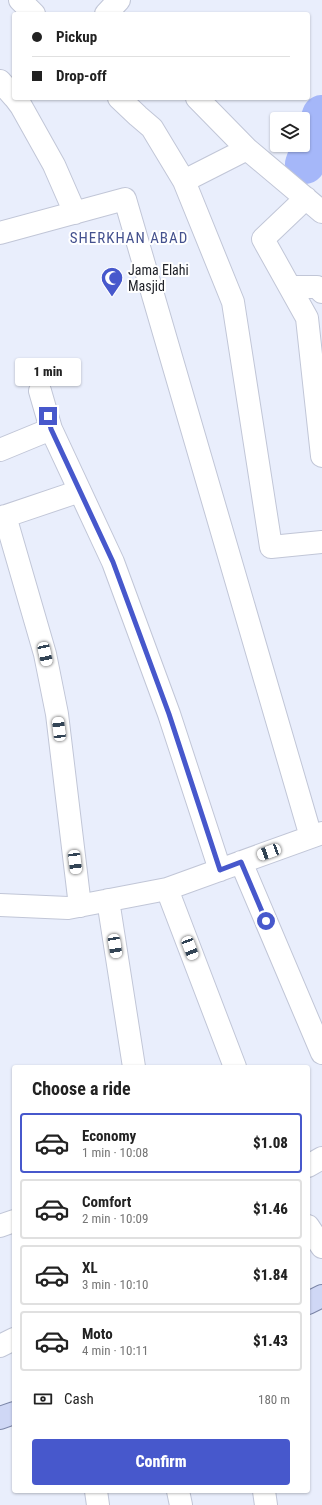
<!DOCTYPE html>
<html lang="en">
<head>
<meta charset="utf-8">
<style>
	:root { --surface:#fff; --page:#f2f2f2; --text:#222; --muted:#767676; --line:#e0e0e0; --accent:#4758cc }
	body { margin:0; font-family:"Roboto Condensed",sans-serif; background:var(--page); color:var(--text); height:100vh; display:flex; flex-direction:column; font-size:15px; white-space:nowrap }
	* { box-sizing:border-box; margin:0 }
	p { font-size:13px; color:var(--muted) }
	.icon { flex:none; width:22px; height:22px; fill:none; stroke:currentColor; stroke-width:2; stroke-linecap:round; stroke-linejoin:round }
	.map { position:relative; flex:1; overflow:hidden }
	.drawer { position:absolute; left:12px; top:1065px; width:298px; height:428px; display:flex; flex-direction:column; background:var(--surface); border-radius:4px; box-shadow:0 1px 3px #0004 }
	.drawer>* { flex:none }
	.banner { position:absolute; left:12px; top:12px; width:298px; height:88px; border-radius:4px; box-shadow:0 1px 3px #0004; display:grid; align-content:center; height:88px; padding:0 20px; background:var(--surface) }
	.buttons { position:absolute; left:270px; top:112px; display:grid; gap:8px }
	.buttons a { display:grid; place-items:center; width:40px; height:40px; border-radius:4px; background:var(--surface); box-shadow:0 1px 3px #0004; font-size:20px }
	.end { position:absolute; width:18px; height:18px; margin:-9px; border:5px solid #4758cc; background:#fff; box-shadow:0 0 0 2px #fff }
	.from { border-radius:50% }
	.bubble { position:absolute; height:28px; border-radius:4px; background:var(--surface); box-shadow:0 1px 3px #0004; font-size:13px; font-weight:800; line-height:28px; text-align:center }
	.car { position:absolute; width:12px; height:24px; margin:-12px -6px; border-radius:5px; box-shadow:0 0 3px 1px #0007; background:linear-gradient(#fff 24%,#345 0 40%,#fff 0 76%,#345 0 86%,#fff 0) }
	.banner b { display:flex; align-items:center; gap:14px; height:38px; font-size:15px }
	.banner b+b { border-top:1px solid var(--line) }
	.banner i { width:10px; height:10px; background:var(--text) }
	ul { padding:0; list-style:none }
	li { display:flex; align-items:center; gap:12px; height:60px; margin:0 8px 6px; padding:0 12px; border:2px solid var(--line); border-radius:4px }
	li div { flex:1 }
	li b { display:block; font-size:15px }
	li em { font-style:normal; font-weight:800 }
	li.current { border-color:var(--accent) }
	li>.icon { width:36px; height:36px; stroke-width:1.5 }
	h2 { padding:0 20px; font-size:18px; line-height:48px }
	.pay { display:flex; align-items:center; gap:10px; height:44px; padding:0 20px; font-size:15px }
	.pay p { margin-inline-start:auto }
	.cta { display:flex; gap:8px; margin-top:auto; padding:8px 20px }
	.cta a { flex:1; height:46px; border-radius:4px; background:var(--accent); color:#fff; font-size:16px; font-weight:800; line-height:46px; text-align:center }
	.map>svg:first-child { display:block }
</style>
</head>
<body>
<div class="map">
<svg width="322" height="1505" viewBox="0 0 322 1505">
	<rect width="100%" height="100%" fill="#e9eefc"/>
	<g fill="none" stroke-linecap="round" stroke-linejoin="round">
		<!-- river -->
		<path stroke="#a5b7f9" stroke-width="40" d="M305,164L322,115"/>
		<!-- minor casing -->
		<g stroke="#c1c6d7" stroke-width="24">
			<path id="minor" d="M20,0L34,14
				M106,14L119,0
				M0,81L14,97
				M15,98L21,106L54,165L75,213
				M119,98L138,116L152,128L184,181L233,302L271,547L322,542
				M197,98L247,149L322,212
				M184,181L247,149
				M306,198L263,239L307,318L322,456
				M0,233L125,199L311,837
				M290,287H317L322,292
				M40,391L51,429L113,562L169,714L220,870
				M0,450L51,429
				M5,516L45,654L57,714L80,906
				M0,518L80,491
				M241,862L322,1053
				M167,889L235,1067
				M108,900L134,1067
				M0,905L68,908L167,889L322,833
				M308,1166L322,1158
				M0,1226L14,1221
				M308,1226L322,1247
				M0,1346L14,1339
				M96,1491L98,1505
				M264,1491L266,1505"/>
		</g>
		<!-- tertiary casing -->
		<g stroke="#c1c6d7" stroke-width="24">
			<path id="tertiary" d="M178,1491L181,1505"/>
		</g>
		<!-- primary casing -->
		<g stroke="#7c86a8" stroke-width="24">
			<path id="primary" d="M308,1303L322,1296
				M0,1418L14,1413"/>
		</g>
		<!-- minor -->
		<use href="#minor" stroke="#fff" stroke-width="22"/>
		<!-- tertiary -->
		<use href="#tertiary" stroke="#fff" stroke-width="22"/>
		<!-- primary -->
		<use href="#primary" stroke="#cfd7f5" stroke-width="22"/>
	</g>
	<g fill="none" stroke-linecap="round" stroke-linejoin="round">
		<!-- route -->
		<path stroke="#4758cc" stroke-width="5" d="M48,416L51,429L113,562L169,714L220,870L241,862L266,921"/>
	</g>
	<!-- icons -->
	<defs>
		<g id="mosque-pin" transform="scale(1.15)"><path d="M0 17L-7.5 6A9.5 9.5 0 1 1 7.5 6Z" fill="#4758cc" stroke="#fff"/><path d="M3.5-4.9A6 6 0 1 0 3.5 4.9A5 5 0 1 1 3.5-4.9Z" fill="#fff"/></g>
	</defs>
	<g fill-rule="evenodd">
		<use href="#mosque-pin" x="112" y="278"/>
	</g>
	<g text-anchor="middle" stroke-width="4" stroke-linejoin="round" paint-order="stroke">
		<!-- poi labels -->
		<g font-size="14" fill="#1e2027" stroke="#fff" text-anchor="start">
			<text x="128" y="275">Jama Elahi<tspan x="128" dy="16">Masjid</tspan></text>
		</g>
		<!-- neighbourhood labels -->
		<g font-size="15" letter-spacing="1" fill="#44518e" stroke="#fff">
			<text x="129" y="243">SHERKHAN ABAD</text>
		</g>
	</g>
</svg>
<div class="buttons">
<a><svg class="icon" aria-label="layers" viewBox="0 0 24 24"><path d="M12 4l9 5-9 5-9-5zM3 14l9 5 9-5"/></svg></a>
</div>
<i class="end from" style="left:266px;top:921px"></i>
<i class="end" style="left:48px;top:416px"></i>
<div class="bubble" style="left:15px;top:358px;width:66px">1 min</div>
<i class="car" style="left:45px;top:654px;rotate:168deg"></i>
<i class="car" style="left:59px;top:729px;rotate:353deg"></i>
<i class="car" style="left:269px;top:852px;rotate:250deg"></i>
<i class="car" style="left:75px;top:862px;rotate:173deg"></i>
<i class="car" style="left:115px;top:946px;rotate:171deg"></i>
<i class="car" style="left:190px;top:948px;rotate:159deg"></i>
<div class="banner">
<b><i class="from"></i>Pickup</b>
<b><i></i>Drop-off</b>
</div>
<section class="drawer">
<h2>Choose a ride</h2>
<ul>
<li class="current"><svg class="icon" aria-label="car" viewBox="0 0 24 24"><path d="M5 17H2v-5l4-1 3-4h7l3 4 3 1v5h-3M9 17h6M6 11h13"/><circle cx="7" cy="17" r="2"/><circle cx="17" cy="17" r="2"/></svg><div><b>Economy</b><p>1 min · 10:08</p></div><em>$1.08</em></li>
<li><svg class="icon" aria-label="car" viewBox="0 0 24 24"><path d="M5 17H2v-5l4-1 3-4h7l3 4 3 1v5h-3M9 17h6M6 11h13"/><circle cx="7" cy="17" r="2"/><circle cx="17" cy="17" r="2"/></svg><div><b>Comfort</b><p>2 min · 10:09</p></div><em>$1.46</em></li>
<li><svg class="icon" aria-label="car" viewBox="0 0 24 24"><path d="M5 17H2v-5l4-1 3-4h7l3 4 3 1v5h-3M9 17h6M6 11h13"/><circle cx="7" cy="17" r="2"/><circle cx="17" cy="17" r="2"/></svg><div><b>XL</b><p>3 min · 10:10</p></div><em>$1.84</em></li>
<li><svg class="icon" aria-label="car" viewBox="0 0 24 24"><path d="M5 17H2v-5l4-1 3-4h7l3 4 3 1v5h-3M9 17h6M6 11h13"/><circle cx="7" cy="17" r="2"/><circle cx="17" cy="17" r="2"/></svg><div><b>Moto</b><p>4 min · 10:11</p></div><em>$1.43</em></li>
</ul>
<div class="pay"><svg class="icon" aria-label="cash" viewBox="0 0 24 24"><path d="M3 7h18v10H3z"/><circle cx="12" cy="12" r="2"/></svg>Cash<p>180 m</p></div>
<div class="cta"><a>Confirm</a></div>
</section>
</div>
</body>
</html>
